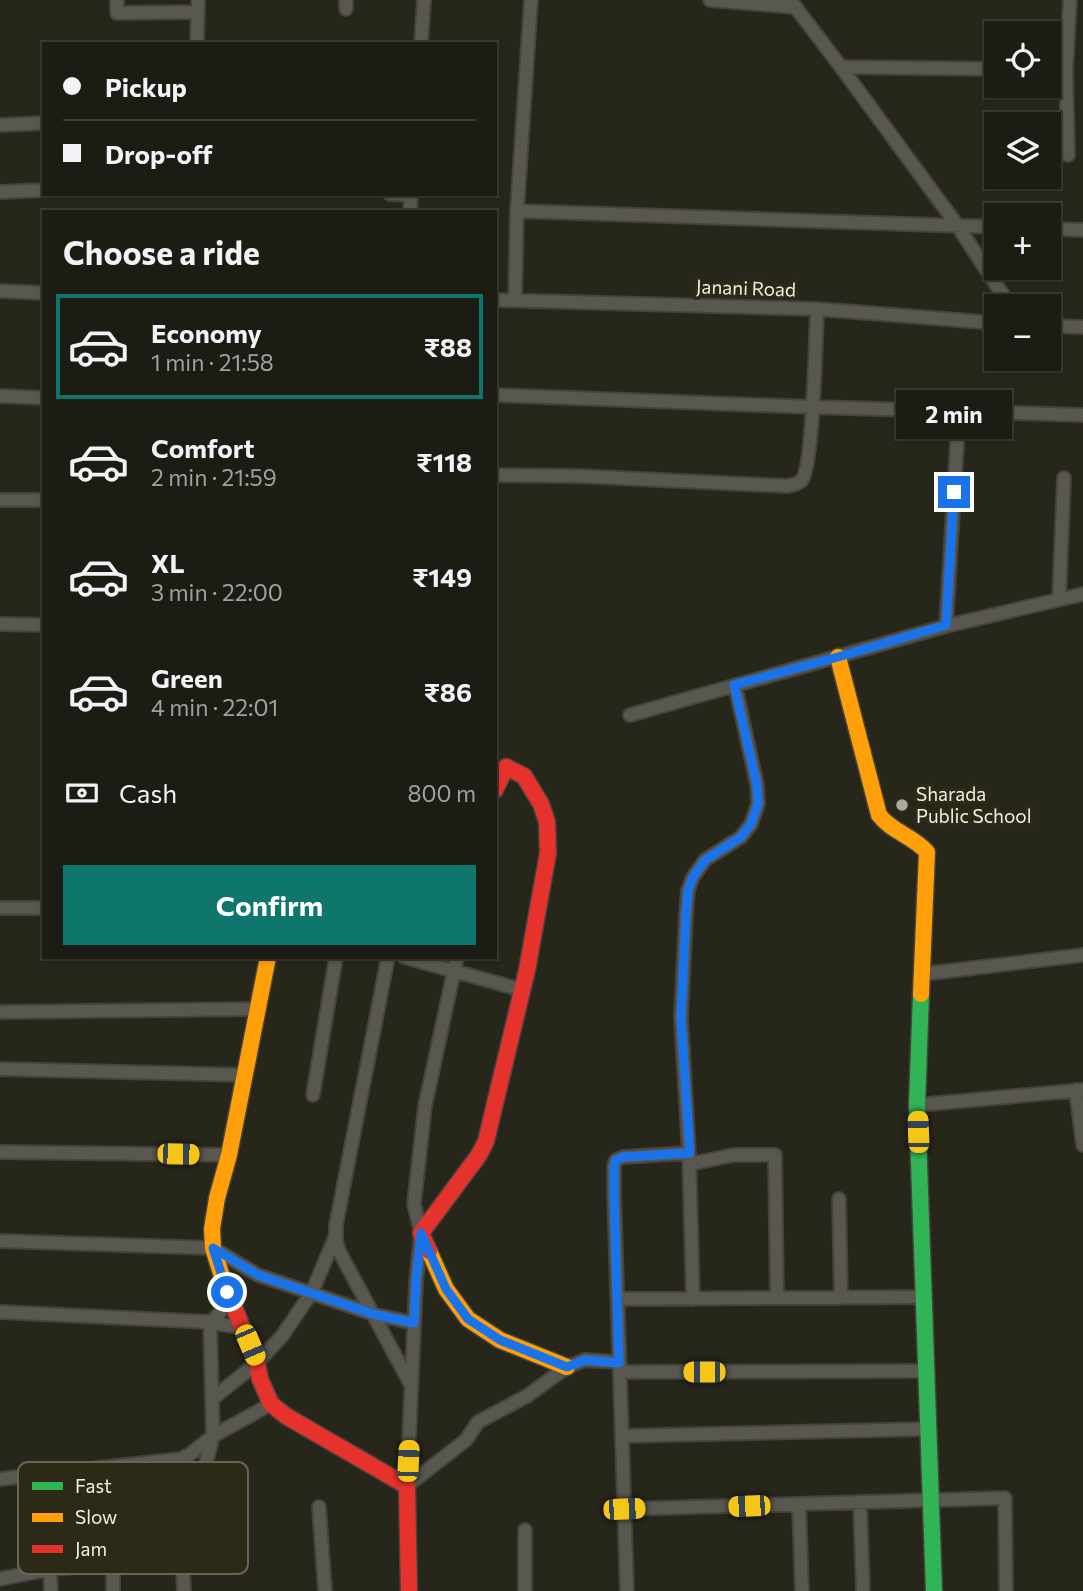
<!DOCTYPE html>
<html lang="en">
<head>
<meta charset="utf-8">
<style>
	:root { --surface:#1d1c14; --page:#2a2922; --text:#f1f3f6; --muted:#a0a1a0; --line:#3b3a34; --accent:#0f766e }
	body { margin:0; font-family:Commissioner,sans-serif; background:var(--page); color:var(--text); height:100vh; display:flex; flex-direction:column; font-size:26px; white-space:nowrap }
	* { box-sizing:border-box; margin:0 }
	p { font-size:23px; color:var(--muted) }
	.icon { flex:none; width:38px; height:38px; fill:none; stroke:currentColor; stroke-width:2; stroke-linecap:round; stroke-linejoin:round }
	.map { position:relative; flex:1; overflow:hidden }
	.drawer { position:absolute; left:42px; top:210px; width:455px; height:749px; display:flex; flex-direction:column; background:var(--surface); border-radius:0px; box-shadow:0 2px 5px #0004,0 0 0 2px var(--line) }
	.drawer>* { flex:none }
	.banner { position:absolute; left:42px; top:42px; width:455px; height:154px; border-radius:0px; box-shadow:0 2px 5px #0004,0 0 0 2px var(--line); display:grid; align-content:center; height:154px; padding:0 21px; background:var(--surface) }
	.tools { position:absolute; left:984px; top:21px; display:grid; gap:14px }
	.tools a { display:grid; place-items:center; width:77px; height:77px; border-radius:0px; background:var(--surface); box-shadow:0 2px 5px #0004,0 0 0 2px var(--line); font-size:35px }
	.end { position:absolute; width:32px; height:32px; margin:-16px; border:9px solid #1a73e8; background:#fff; box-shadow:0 0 0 4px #fff }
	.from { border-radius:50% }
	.bubble { position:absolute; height:49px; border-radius:0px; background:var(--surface); box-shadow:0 2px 5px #0004,0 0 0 2px var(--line); font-size:23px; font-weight:700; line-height:49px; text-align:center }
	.car { position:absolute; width:21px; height:42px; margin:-21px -10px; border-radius:9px; box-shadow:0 0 5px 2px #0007; background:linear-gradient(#f5c518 24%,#345 0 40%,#f5c518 0 76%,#345 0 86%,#f5c518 0) }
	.banner b { display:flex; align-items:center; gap:24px; height:66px; font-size:26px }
	.banner b+b { border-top:2px solid var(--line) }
	.banner i { width:18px; height:18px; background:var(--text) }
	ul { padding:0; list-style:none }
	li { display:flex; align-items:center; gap:21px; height:105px; margin:0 14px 10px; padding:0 7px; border:4px solid transparent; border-radius:0px }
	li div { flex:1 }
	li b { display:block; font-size:26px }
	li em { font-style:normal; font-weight:700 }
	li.selected { border-color:var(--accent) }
	li>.icon { width:63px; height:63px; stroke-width:1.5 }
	h2 { padding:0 21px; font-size:32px; line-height:84px }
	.pay { display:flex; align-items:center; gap:18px; height:77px; padding:0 21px; font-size:26px }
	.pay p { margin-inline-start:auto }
	.action { display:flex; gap:14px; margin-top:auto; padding:14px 21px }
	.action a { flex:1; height:80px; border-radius:0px; background:var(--accent); color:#fff; font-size:28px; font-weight:700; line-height:80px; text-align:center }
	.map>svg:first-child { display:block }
</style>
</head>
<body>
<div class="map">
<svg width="1083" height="1591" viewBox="0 0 1083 1591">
	<rect width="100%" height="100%" fill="#27261b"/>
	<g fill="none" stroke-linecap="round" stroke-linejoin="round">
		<!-- street casing -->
		<g stroke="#45433b" stroke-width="16">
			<path id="street" d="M117,0V13L198,12
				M710,0L795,7
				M790,0L841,67L957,225L1010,306
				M346,9V0
				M197,44L198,0
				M421,44L424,0
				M841,67L996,69
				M1048,70H1066
				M0,125L44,123
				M1068,155L1066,70L1070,0
				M0,192L44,190
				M390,194L411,195
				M517,211L996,227
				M410,212L411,194
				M1048,229L1083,230
				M0,291L44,293
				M495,300L817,309L996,323
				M515,300L517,211L531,0
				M1048,326L1083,327
				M495,395L812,407L1083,415
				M0,396L44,398
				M495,475L578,476L787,486C793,485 798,484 802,480C813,466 816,335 817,309
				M0,500H44
				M1059,599L1064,478
				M0,624L44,625
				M946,626L959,411
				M630,715L946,626L1083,594
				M0,908H44
				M388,957L336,1225V1240L339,1251L411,1385
				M404,957L522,990
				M923,974L1083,955
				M0,1012L258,1009
				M0,1069L245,1075
				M1076,1090L1083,1145
				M313,1095L336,957
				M917,1105L1083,1090
				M0,1152L229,1155
				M690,1164L733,1155H775L777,1298
				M839,1199L841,1298
				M0,1241L213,1248L258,1275L373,1314L414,1323
				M617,1299L923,1297
				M693,1299L689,1153L681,1018L686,914L688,890L693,877L705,860L741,837L751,824L758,804L757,785L735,685
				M0,1312L210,1322C222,1316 223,1304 227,1292
				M620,1372L927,1371
				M212,1399L257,1363L282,1336L312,1292L336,1235
				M622,1436L928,1429
				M0,1479L180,1459L189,1455L213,1436L271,1404
				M407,1486L416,1282L421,1233L414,1204L425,1106L457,957
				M407,1486L466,1440L478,1422L527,1396L567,1367L585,1360L619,1362
				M860,1502L863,1591
				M799,1504L802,1591
				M319,1507L325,1591
				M624,1509L1005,1498L1006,1591
				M113,1564L182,1556
				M50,1569L51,1591
				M0,1579L50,1569L113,1564V1591
				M184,1591L182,1556L213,1436L210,1322L242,1328
				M525,1591V1530
				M627,1591L614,1195V1166L616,1160L623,1157L689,1153"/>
		</g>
		<!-- fast casing -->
		<g stroke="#45433b" stroke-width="19">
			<path id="fast" d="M921,994L917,1105L934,1591"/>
		</g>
		<!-- slow casing -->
		<g stroke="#45433b" stroke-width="19">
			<path id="slow" d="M838,657L879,815C892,832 913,836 927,852L921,994
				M429,1251L446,1289L468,1319L500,1340L567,1367
				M224,1283L213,1248L212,1229L217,1198L229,1155L268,957"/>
		</g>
		<!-- jam casing -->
		<g stroke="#45433b" stroke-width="19">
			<path id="jam" d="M429,1251L421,1233L479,1155L486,1141L527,970L548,853L547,822L541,804L524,776L506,767L495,790
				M224,1283L257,1363L260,1379L271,1404L286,1416L407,1486L409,1591"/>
		</g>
		<!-- street -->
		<use href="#street" stroke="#595850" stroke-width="12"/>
		<!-- fast -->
		<use href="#fast" stroke="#30b455" stroke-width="16"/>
		<!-- slow -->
		<use href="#slow" stroke="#ff9f0a" stroke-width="16"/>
		<!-- jam -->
		<use href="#jam" stroke="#e5322d" stroke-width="16"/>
	</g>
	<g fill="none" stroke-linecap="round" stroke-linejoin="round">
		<!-- route -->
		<path stroke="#1a73e8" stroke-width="9" d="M227,1292L213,1248L258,1275L373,1314L414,1323L416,1282L421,1233L446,1289L468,1319L500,1340L567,1367L585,1360L619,1363L614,1195V1166L616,1160L623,1157L690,1153L681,1018L686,914L688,890L693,877L705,860L741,837L751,824L758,804L757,785L734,685L838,657L946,625L954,492"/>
	</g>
	<!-- markers -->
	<circle fill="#aaa99e" stroke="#2c2916" stroke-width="2.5" cx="902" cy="805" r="7"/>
	<g text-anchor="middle" stroke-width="7" stroke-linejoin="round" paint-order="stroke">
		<!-- street labels -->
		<g font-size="19" fill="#f1f0e4" stroke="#2c2916">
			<text transform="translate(746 288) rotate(2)" y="7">Janani Road</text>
		</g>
		<!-- poi labels -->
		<g font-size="19" fill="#f1f0e4" stroke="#2c2916" text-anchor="start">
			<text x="916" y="801">Sharada<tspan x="916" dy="22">Public School</tspan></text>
		</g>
	</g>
	<!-- legend -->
	<rect x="18" y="1462" width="230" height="112" rx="10" fill="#2c2916" stroke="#676554" stroke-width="2"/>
	<rect x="32" y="1482" width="31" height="8" fill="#30b455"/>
	<rect x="32" y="1513" width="31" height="9" fill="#ff9f0a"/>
	<rect x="32" y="1545" width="31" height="8" fill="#e5322d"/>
	<g font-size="19" fill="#f1f0e4">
		<text x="75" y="1493">Fast</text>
		<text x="75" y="1524">Slow</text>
		<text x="75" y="1556">Jam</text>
	</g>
</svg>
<div class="tools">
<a><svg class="icon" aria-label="locate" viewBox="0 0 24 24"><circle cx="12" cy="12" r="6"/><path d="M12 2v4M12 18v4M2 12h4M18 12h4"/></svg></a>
<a><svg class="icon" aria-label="layers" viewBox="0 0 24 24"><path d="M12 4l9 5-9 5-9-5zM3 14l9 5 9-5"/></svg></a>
<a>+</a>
<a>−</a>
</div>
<i class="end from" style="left:227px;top:1292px"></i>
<i class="end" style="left:954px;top:492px"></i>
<div class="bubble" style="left:896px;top:390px;width:116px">2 min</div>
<i class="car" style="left:918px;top:1132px;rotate:358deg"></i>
<i class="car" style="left:178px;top:1154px;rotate:91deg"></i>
<i class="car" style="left:250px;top:1345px;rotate:157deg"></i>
<i class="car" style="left:704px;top:1372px;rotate:270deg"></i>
<i class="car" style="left:408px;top:1461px;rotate:3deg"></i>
<i class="car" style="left:749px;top:1506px;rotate:268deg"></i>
<i class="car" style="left:624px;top:1509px;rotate:88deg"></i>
<div class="banner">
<b><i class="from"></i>Pickup</b>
<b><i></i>Drop-off</b>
</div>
<section class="drawer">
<h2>Choose a ride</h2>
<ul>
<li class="selected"><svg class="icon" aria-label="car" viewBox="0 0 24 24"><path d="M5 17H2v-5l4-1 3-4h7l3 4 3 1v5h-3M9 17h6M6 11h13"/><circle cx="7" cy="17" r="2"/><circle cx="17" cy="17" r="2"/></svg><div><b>Economy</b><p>1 min · 21:58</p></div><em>₹88</em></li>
<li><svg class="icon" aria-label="car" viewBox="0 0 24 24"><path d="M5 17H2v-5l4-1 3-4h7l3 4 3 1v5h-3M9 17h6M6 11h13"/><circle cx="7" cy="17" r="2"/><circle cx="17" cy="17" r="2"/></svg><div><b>Comfort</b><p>2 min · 21:59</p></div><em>₹118</em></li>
<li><svg class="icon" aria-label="car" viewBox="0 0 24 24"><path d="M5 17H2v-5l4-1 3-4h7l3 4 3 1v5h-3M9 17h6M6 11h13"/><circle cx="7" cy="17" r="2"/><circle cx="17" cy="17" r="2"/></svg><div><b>XL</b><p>3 min · 22:00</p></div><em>₹149</em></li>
<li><svg class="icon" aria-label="car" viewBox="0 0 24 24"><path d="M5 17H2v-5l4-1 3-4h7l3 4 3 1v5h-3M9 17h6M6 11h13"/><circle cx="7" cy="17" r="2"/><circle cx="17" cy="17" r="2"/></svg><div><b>Green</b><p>4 min · 22:01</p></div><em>₹86</em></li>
</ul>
<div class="pay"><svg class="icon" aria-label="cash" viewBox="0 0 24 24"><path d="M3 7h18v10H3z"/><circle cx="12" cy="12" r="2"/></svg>Cash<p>800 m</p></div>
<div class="action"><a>Confirm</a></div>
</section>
</div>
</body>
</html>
